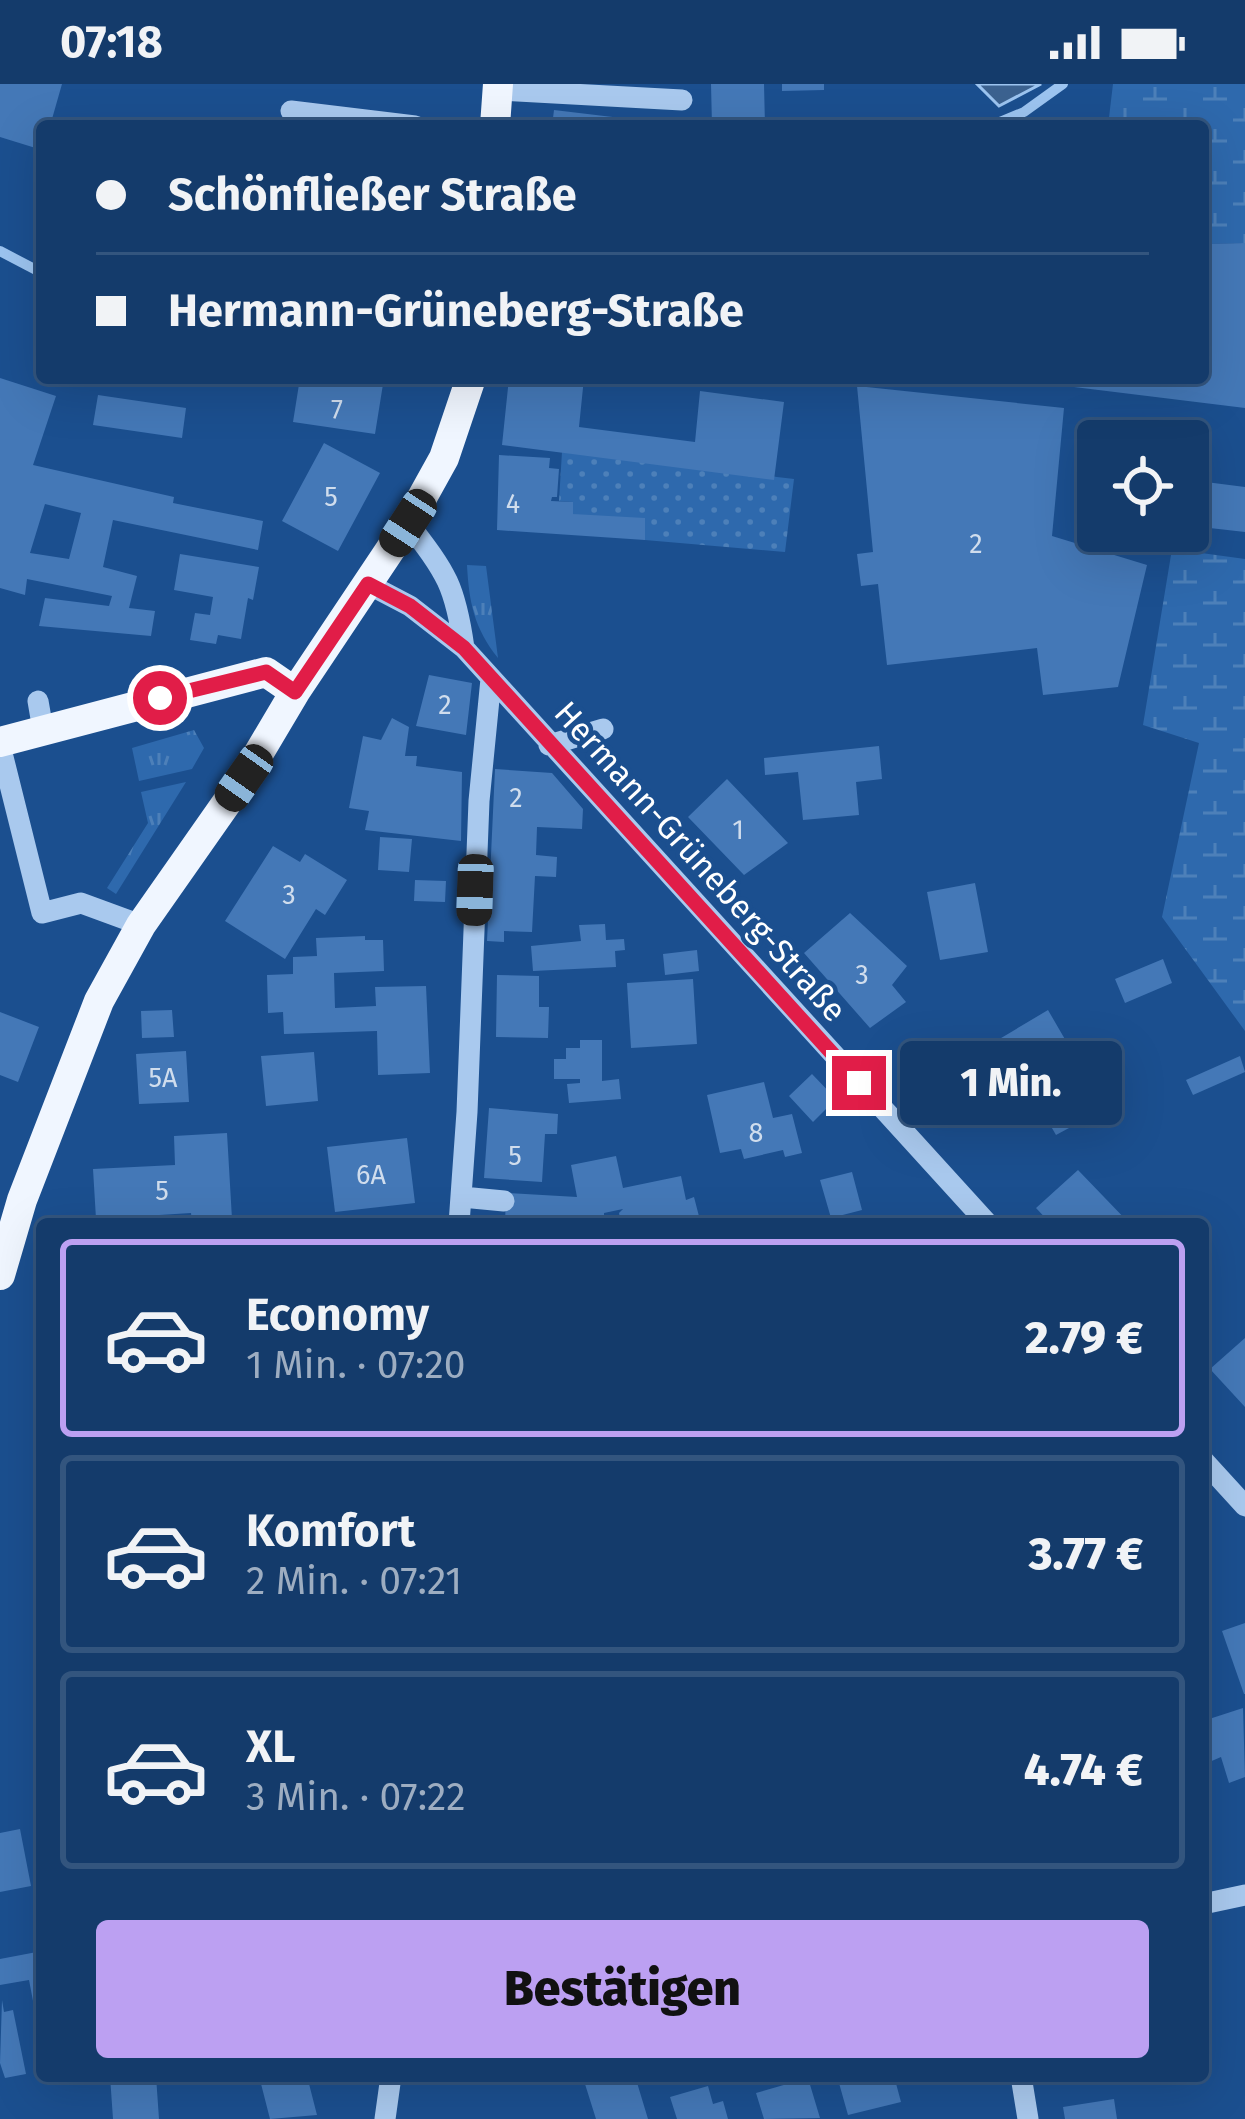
<!DOCTYPE html>
<html lang="de">
<head>
<meta charset="utf-8">
<style>
	:root { --surface:#143b6b; --page:#1d4271; --text:#f1f3f6; --muted:#9dadc1; --line:#33557e; --accent:#bca0f2 }
	body { margin:0; font-family:"Fira Sans",sans-serif; background:var(--page); color:var(--text); height:100vh; display:flex; flex-direction:column; font-size:45px; white-space:nowrap }
	* { box-sizing:border-box; margin:0 }
	p { font-size:39px; color:var(--muted) }
	.icon { flex:none; width:66px; height:66px; fill:none; stroke:currentColor; stroke-width:2; stroke-linecap:round; stroke-linejoin:round }
	.map { position:relative; flex:1; overflow:hidden }
	.side { position:absolute; left:36px; top:1134px; width:1173px; height:864px; display:flex; flex-direction:column; background:var(--surface); border-radius:12px; box-shadow:0 12px 48px #0002,0 0 0 3px var(--line) }
	.side>* { flex:none }
	.banner { position:absolute; left:36px; top:36px; width:1173px; height:264px; border-radius:12px; box-shadow:0 12px 48px #0002,0 0 0 3px var(--line); display:grid; align-content:center; height:264px; padding:0 60px; background:var(--surface) }
	.tools { position:absolute; left:1077px; top:336px; display:grid; gap:24px }
	.tools a { display:grid; place-items:center; width:132px; height:132px; border-radius:12px; background:var(--surface); box-shadow:0 12px 48px #0002,0 0 0 3px var(--line); font-size:60px }
	.end { position:absolute; width:54px; height:54px; margin:-27px; border:15px solid #e11d48; background:#fff; box-shadow:0 0 0 6px #fff }
	.from { border-radius:50% }
	.bubble { position:absolute; height:84px; border-radius:12px; background:var(--surface); box-shadow:0 12px 48px #0002,0 0 0 3px var(--line); font-size:39px; font-weight:800; line-height:84px; text-align:center }
	.car { position:absolute; width:36px; height:72px; margin:-36px -18px; border-radius:15px; box-shadow:0 0 9px 3px #0007; background:linear-gradient(#222 24%,#8ab4d8 0 40%,#222 0 76%,#8ab4d8 0 86%,#222 0) }
	.banner b { display:flex; align-items:center; gap:42px; height:114px; font-size:45px }
	.banner b+b { border-top:3px solid var(--line) }
	.banner i { width:30px; height:30px; background:var(--text) }
	ul { padding:21px 0 0; list-style:none }
	li { display:flex; align-items:center; gap:36px; height:198px; margin:0 24px 18px; padding:0 36px; border:6px solid var(--line); border-radius:12px }
	li div { flex:1 }
	li b { display:block; font-size:45px }
	li em { font-style:normal; font-weight:800 }
	li.selected { border-color:var(--accent) }
	li>.icon { width:108px; height:108px; stroke-width:1.5 }
	.button { display:flex; gap:24px; margin-top:auto; padding:24px 60px }
	.button a { flex:1; height:138px; border-radius:12px; background:var(--accent); color:#111; font-size:48px; font-weight:800; line-height:138px; text-align:center }
	.status { display:flex; justify-content:space-between; align-items:center; height:84px; padding:0 60px; background:var(--surface); direction:ltr }
	.status svg { height:33px; fill:currentColor }
	.map>svg:first-child { display:block }
</style>
</head>
<body>
<div class="status"><b>07:18</b><svg viewBox="0 0 49 12"><path d="M0 12V9h3v3zM5 12V6h3v6zM10 12V3h3v9zM15 12V0h3v12zM26 1h20v11H26zM47 4h2v5h-2z"/></svg></div>
<div class="map">
<svg width="1245" height="2035" viewBox="0 0 1245 2035">
	<defs>
		<pattern id="grass-tufts" width="24" height="20" patternUnits="userSpaceOnUse" patternTransform="scale(3)"><rect width="24" height="20" fill="#2e69ad"/><path d="M3 7l-1-3M5 7V3M7 7l1-3M15 17l-1-3M17 17v-4M19 17l1-3" fill="none" stroke="#4d80b9"/></pattern>
		<pattern id="wetland-marsh" width="20" height="14" patternUnits="userSpaceOnUse" patternTransform="scale(3)"><rect width="20" height="14" fill="#2e69ad"/><path d="M1 5h8M5 5V1M11 12h8M15 12V8" fill="none" stroke="#4d80b9"/></pattern>
		<pattern id="garden-dots" width="8" height="8" patternUnits="userSpaceOnUse" patternTransform="scale(3)"><rect width="8" height="8" fill="#2e69ad"/><path d="M2 2h.1M6 6h.1" fill="none" stroke="#4d80b9" stroke-width="1.8" stroke-linecap="round"/></pattern>
		<pattern id="water-ripples" width="26" height="14" patternUnits="userSpaceOnUse" patternTransform="scale(3)"><rect width="26" height="14" fill="#3c6290"/><path d="M2 4q2-2 4 0t4 0M15 11q2-2 4 0t4 0" fill="none" stroke="#597aa1"/></pattern>
	</defs>
	<rect width="100%" height="100%" fill="#1b4f8f"/>
	<!-- grass -->
	<path fill="url(#grass-tufts)" d="M467,481L486,482L498,574C474,544 469,518 467,481Z
		M194,646L204,664L192,685L139,697L132,664Z
		M186,698L116,810L107,804L148,739L141,708Z"/>
	<!-- wetland -->
	<path fill="url(#wetland-marsh)" d="M1113,0H1245V159L1203,160V42H1108Z
		M1172,465L1245,475V947L1162,833L1199,659L1143,641Z"/>
	<!-- garden -->
	<path fill="url(#garden-dots)" d="M562,368L794,395L785,468L645,456L573,430V418L559,417Z"/>
	<!-- water -->
	<path fill="url(#water-ripples)" stroke="#9cc4f0" stroke-width="3" d="M977,0H1041L999,22Z"/>
	<g fill="none" stroke-linecap="round" stroke-linejoin="round">
		<!-- stream -->
		<path stroke="#9cc4f0" stroke-width="10" d="M990,42L1024,28L1063,0
			M0,167L42,189"/>
	</g>
	<!-- building -->
	<path fill="#4478b7" fill-rule="evenodd" d="M0,0H62L50,42H42V66L0,53Z
		M711,0H764L765,42H712Z
		M782,0H824V6L782,7Z
		M554,26L621,34L620,42H552Z
		M201,35L248,39V42H201Z
		M1245,159V324L1074,303L1075,294H1203V160Z
		M0,294L56,312L33,381L174,413L173,419L263,437L258,466L113,436L103,483L137,492L129,524L155,527L151,552L39,542L45,514L109,522L112,512L27,495L25,511L0,504ZM45,420L81,429L69,475L30,469Z
		M300,294H384L375,350L293,338Z
		M509,294H584L579,343L695,358L700,307L784,318L774,396L502,361Z
		M857,302L1064,324L1052,452L1147,481L1118,603L1043,611L1037,564L887,581L878,500L861,502L857,470L873,468Z
		M98,311L186,324L182,354L93,341Z
		M324,359L380,389L338,467L282,437Z
		M499,371L550,374L549,384L559,385L557,413H552L551,417L573,418V430L645,434V456L497,446Z
		M1198,397L1245,403V448L1192,442Z
		M180,470L259,483L253,516L248,514L241,555L218,551L216,560L190,556L195,529L210,531L213,513L174,506Z
		M429,591L472,599L466,651L416,642Z
		M392,634L409,643L405,672H417L416,682L462,688L461,757L365,746L369,727L349,724L363,652L381,656Z
		M879,662L882,695L856,698L859,731L803,736L798,688L765,691L764,674Z
		M495,685L552,689L583,725L582,745L537,743L536,771L557,773L556,793L535,792L532,848L504,847V858L487,857Z
		M727,695L788,759L744,791L688,733Z
		M380,753L412,755L409,788L378,786Z
		M273,762L300,778L305,770L347,796L325,831L316,825L285,875L225,837Z
		M415,796L446,797L445,818L414,817Z
		M975,799L988,868L940,876L927,808Z
		M850,829L907,882L892,901L906,918L870,944L804,869Z
		M605,840L606,856L624,855L625,866L615,867L616,883L533,887L531,862L581,857L579,841Z
		M365,852V856H383L384,887L334,889L335,924L376,922L375,903L426,902L430,989L378,991L377,947L284,950L283,928L268,929L267,891L293,890V873L317,872L316,854Z
		M697,866L699,887L665,891L663,870Z
		M1163,875L1172,899L1125,919L1115,895Z
		M497,891L539,892V923H549L548,954L496,953Z
		M693,895L697,960L631,964L627,899Z
		M172,926L174,953L142,954L141,927Z
		M1048,926L1077,976L1046,995L1039,983L1014,998L991,960Z
		M0,928L39,943L18,998L0,991Z
		M580,956H602V997L619,995L621,1015L569,1019L567,1000L580,999V995H554V975H566V964H580Z
		M186,967L189,1018L139,1020L136,970Z
		M314,968L318,1017L266,1022L261,972Z
		M1240,972L1245,988L1193,1011L1186,996Z
		M1071,987L1095,1030L1056,1051L1031,1008Z
		M812,990L836,1015L813,1038L789,1012Z
		M764,998L773,1034L792,1030L802,1069L785,1073L783,1066L744,1075L741,1065L720,1069L707,1011Z
		M971,1001L985,1027L964,1039L949,1013Z
		M489,1024L558,1030L557,1050H545L542,1098L484,1094Z
		M227,1049L232,1135L192,1138L191,1129L96,1135L93,1085L175,1081L174,1052Z
		M407,1054L415,1119L335,1128L327,1063Z
		M616,1072L623,1104L681,1092L686,1116L694,1113L701,1140H621L619,1129L623,1125L604,1129V1133H555L554,1140H505L506,1109L577,1113L571,1081Z
		M1078,1086L1130,1140H1051L1036,1124Z
		M852,1088L862,1126L831,1134L820,1096Z
		M1245,1254V1323L1210,1285Z
		M1245,1539V1610H1244L1222,1547Z
		M1243,1624L1245,1693L1229,1699L1221,1673L1207,1679L1203,1637Z
		M20,1745L31,1802L0,1808V1749Z
		M42,1867V1942L38,1943L29,1896L0,1901V1875Z
		M2,1916L4,1928L13,1926L26,1990L5,1994L0,1979Z
		M110,1992H156L159,2035H113Z
		M259,1992H307L317,2031L270,2035Z
		M610,1992H635L648,2035H596L585,2000Z
		M837,1992H894L901,2018L848,2031Z
		M808,1994L820,2034L764,2035L756,2009Z
		M708,2002L713,2020L723,2017L728,2035H677L670,2013Z
		M1114,2015L1117,2035H1065L1063,2023Z"/>
	<g fill="none" stroke-linecap="round" stroke-linejoin="round">
		<!-- minor -->
		<path stroke="#a9c9ee" stroke-width="21" d="M497,6L682,16
			M291,27L415,42
			M408,439C446,489 455,500 464,564
			M368,500L410,522L464,564L988,1140
			M38,617L43,646
			M0,661L42,829L81,819L141,841
			M549,661L603,645
			M462,1113L504,1117
			M459,1140L467,1028L479,717L491,595
			M1203,1376L1245,1422
			M1203,1820L1245,1811
			M1021,1992L1028,2035
			M385,2035L391,1992"/>
		<!-- major -->
		<path stroke="#f0f6ff" stroke-width="30" d="M495,42L498,0
			M0,658L266,588L295,608
			M0,1191L22,1116L99,917L141,841L244,694L295,608L408,439L444,374L471,294"/>
	</g>
	<g fill="none" stroke-linecap="round" stroke-linejoin="round">
		<!-- route -->
		<path stroke="#e11d48" stroke-width="15" d="M160,614L266,588L295,608L368,500L410,522L464,564L859,999"/>
	</g>
	<g text-anchor="middle" stroke-width="9" stroke-linejoin="round" paint-order="stroke">
		<!-- number labels -->
		<g font-size="27" fill="#d0dded">
			<text x="337" y="335">7</text>
			<text x="331" y="422">5</text>
			<text x="513" y="429">4</text>
			<text x="976" y="469">2</text>
			<text x="445" y="630">2</text>
			<text x="516" y="723">2</text>
			<text x="738" y="755">1</text>
			<text x="289" y="820">3</text>
			<text x="862" y="900">3</text>
			<text x="163" y="1003">5A</text>
			<text x="756" y="1058">8</text>
			<text x="515" y="1081">5</text>
			<text x="371" y="1100">6A</text>
			<text x="162" y="1116">5</text>
		</g>
		<!-- street labels -->
		<g font-size="33" fill="#fff" stroke="#1b4f8f">
			<text transform="translate(701 777) rotate(48)" y="12">Hermann-Grüneberg-Straße</text>
		</g>
	</g>
</svg>
<div class="tools">
<a><svg class="icon" aria-label="locate" viewBox="0 0 24 24"><circle cx="12" cy="12" r="6"/><path d="M12 2v4M12 18v4M2 12h4M18 12h4"/></svg></a>
</div>
<i class="end from" style="left:160px;top:614px"></i>
<i class="end" style="left:859px;top:999px"></i>
<div class="bubble" style="left:900px;top:957px;width:222px">1 Min.</div>
<i class="car" style="left:408px;top:439px;rotate:213deg"></i>
<i class="car" style="left:244px;top:694px;rotate:215deg"></i>
<i class="car" style="left:475px;top:806px;rotate:182deg"></i>
<div class="banner">
<b><i class="from"></i>Schönfließer Straße</b>
<b><i></i>Hermann-Grüneberg-Straße</b>
</div>
<section class="side">
<ul>
<li class="selected"><svg class="icon" aria-label="car" viewBox="0 0 24 24"><path d="M5 17H2v-5l4-1 3-4h7l3 4 3 1v5h-3M9 17h6M6 11h13"/><circle cx="7" cy="17" r="2"/><circle cx="17" cy="17" r="2"/></svg><div><b>Economy</b><p>1 Min. · 07:20</p></div><em>2.79 €</em></li>
<li><svg class="icon" aria-label="car" viewBox="0 0 24 24"><path d="M5 17H2v-5l4-1 3-4h7l3 4 3 1v5h-3M9 17h6M6 11h13"/><circle cx="7" cy="17" r="2"/><circle cx="17" cy="17" r="2"/></svg><div><b>Komfort</b><p>2 Min. · 07:21</p></div><em>3.77 €</em></li>
<li><svg class="icon" aria-label="car" viewBox="0 0 24 24"><path d="M5 17H2v-5l4-1 3-4h7l3 4 3 1v5h-3M9 17h6M6 11h13"/><circle cx="7" cy="17" r="2"/><circle cx="17" cy="17" r="2"/></svg><div><b>XL</b><p>3 Min. · 07:22</p></div><em>4.74 €</em></li>
</ul>
<div class="button"><a>Bestätigen</a></div>
</section>
</div>
</body>
</html>
